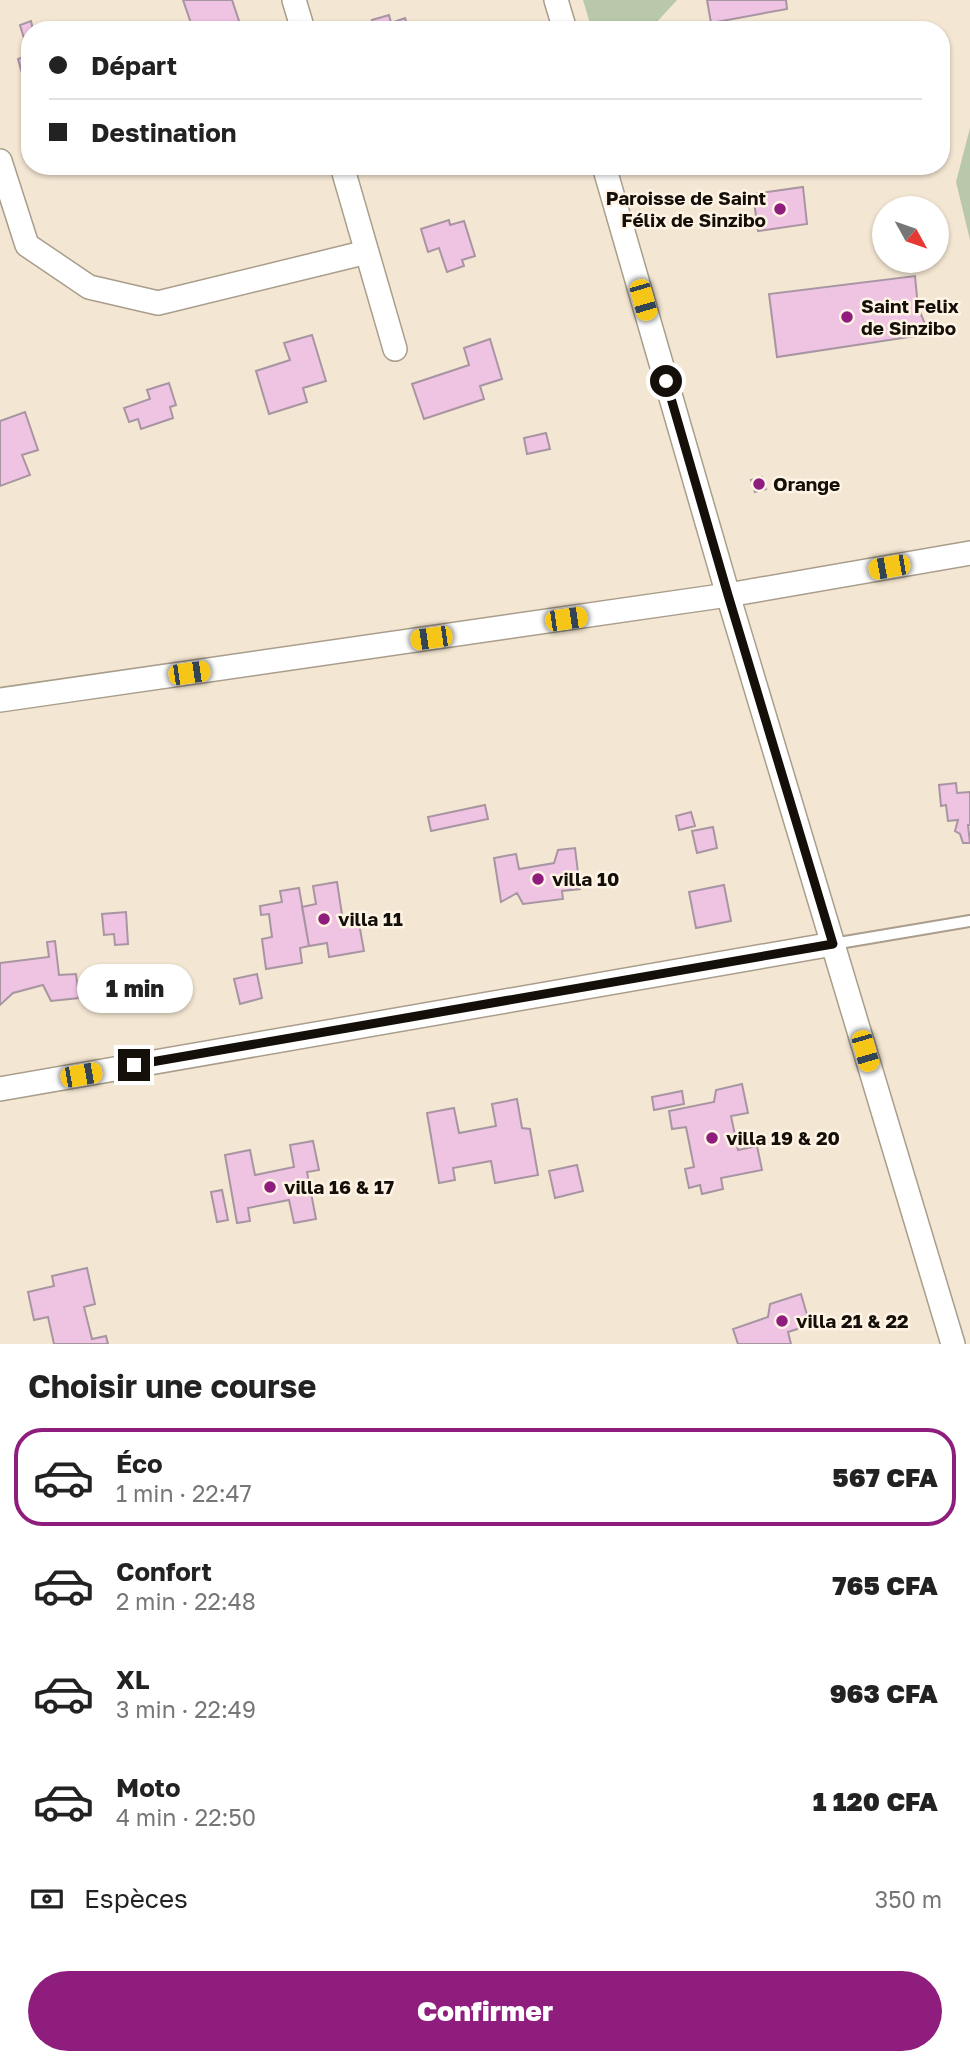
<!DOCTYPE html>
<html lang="fr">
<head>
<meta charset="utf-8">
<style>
	:root { --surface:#fff; --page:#f6f6f6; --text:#222; --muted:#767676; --line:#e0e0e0; --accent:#8f1d7e }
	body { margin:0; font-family:"Golos Text",sans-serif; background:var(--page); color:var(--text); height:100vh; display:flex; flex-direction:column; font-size:26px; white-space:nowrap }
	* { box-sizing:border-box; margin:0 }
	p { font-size:23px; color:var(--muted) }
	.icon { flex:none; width:38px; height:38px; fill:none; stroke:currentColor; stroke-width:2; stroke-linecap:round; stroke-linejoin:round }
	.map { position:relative; height:1344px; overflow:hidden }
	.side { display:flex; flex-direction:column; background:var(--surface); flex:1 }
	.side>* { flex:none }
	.banner { position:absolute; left:21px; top:21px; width:929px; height:154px; border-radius:28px; box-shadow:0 2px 5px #0004; display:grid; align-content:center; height:154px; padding:0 28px; background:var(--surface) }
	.needle { width:46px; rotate:130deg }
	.controls { position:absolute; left:872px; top:196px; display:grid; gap:14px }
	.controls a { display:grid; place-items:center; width:77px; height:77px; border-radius:50%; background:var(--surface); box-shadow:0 2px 5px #0004; font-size:35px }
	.end { position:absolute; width:32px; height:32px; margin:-16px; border:9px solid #141009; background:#fff; box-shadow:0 0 0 4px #fff }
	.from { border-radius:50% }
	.bubble { position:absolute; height:49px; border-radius:24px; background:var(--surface); box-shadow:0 2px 5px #0004; font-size:23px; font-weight:800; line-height:49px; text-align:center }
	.car { position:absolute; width:21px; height:42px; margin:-21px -10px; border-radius:9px; box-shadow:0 0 5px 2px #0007; background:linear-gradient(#f5c518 24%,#345 0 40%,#f5c518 0 76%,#345 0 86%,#f5c518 0) }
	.banner b { display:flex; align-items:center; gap:24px; height:66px; font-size:26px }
	.banner b+b { border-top:2px solid var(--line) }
	.banner i { width:18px; height:18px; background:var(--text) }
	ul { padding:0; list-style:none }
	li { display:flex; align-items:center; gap:21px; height:98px; margin:0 14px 10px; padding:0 14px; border:4px solid transparent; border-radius:28px }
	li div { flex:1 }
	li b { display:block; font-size:26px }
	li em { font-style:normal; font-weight:800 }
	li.selected { border-color:var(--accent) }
	li>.icon { width:63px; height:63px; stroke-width:1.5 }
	h2 { padding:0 28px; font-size:32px; line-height:84px }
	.pay { display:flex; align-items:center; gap:18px; height:77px; padding:0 28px; font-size:26px }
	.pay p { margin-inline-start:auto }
	.button { display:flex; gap:14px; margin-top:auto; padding:14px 28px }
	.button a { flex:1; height:80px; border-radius:42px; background:var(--accent); color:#fff; font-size:28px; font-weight:800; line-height:80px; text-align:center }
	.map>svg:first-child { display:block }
</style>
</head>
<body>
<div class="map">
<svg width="970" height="1344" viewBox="0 0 970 1344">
	<rect width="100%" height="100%" fill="#f3e6d2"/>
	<!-- green -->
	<path fill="#b9c8ab" d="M583,0H677L655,24L656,30H592Z
		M970,128V240L956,182Z"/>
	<!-- building -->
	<path fill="#efc3e2" stroke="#a895a2" stroke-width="2" d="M183,0H232L239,21L214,30H207L206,24L193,29Z
		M707,0H786L787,9L711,23Z
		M389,15L391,23L405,18L409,30H375L372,20Z
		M31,21L33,30H30V78L24,80L18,59L29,55L20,25Z
		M803,187L807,224L758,231L753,194Z
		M449,220L450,225L464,221L475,256L462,260L464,266L447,272L439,248L428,252L421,229Z
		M915,276L918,307L929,334L777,357L769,294Z
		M312,335L326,381L303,388L307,402L269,414L256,371L290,360L284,343Z
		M490,339L502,379L480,386L484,399L424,419L412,384L469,365L464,348Z
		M169,383L176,405L170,407L173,418L141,429L138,419L129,422L124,408L150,399L147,390Z
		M25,412L38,450L22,455L30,475L0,486V421Z
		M546,433L550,449L527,454L524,438Z
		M762,477L766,489L755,492L751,480Z
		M956,783L957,793L970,792V825H968L970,843H963L960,834L955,831L958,820L948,821L946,805L941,806L939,785Z
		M485,805L488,819L431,831L428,817Z
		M691,812L695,826L679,830L676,816Z
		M713,827L717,848L697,853L692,831Z
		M575,848L580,889L562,891L563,899L523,904L517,893L501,902L494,858L516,854L519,869L554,863L558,850Z
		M337,882L343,921L358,918L364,951L329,957L327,943L309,946L302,907L316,904L313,886Z
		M724,885L731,921L696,928L689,892Z
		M299,888L309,946L300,948L302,963L266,969L262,939L272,937L269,914L261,915L260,906L282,902L280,891Z
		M126,912L128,944L115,945L114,934L104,935L102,914Z
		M55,941L59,975L76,974L79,998L51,1001L43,985L13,993L0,1005V963L49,957L47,942Z
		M257,974L262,998L240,1004L234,979Z
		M742,1084L748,1113L731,1116L738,1150L757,1146L762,1170L721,1178L723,1189L702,1194L700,1185L689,1188L685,1169L694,1167L686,1127L672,1129L669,1111L714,1102L716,1090Z
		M682,1091L684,1104L654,1110L652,1097Z
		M517,1099L522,1128L530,1129L538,1175L495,1183L491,1161L453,1168L455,1180L439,1183L427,1113L454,1108L459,1133L496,1126L492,1104Z
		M313,1141L319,1170L307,1172L316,1219L294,1223L289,1200L248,1208L250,1221L237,1223L225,1155L250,1150L255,1175L294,1167L290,1145Z
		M577,1165L583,1191L555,1198L549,1171Z
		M222,1190L228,1220L217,1222L211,1192Z
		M87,1268L95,1304L84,1307L92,1339L106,1336L108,1344H54L48,1317L34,1320L28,1292L54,1286L52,1276Z
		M801,1294L810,1325L788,1332L791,1344H738L733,1329L768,1317L770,1304Z"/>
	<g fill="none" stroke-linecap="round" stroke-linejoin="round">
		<!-- service casing -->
		<g stroke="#a99d8b" stroke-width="14">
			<path id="service" d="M833,944L970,921"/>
		</g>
		<!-- minor casing -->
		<g stroke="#a99d8b" stroke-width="26">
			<path id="minor" d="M294,0L303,30
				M556,0L565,30
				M0,161L27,245L89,287L158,303L367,252
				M342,166L395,349
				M604,166L728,595L953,1344
				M0,700L728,595L970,553
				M0,1089L833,944"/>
		</g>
		<!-- service -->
		<use href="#service" stroke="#fff" stroke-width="10"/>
		<!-- minor -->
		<use href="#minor" stroke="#fff" stroke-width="23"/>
	</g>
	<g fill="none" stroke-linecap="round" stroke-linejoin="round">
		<!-- route -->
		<path stroke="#141009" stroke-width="9" d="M134,1065L833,944L728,595L666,381"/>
	</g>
	<!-- markers -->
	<g fill="#8f1d7e" stroke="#fef3e4" stroke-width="2.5">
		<circle cx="780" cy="209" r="7"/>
		<circle cx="847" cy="317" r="7"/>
		<circle cx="759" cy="484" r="7"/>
		<circle cx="538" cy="879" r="7"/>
		<circle cx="324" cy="919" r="7"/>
		<circle cx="712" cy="1138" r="7"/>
		<circle cx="270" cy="1187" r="7"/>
		<circle cx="782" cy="1321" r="7"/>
	</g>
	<g text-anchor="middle" stroke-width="5" stroke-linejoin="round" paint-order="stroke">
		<!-- poi labels -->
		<g font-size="19" font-weight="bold" fill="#141009" stroke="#fef3e4" text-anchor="start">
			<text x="766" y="205" text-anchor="end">Paroisse de Saint<tspan x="766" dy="22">Félix de Sinzibo</tspan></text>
			<text x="861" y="313">Saint Felix<tspan x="861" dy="22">de Sinzibo</tspan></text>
			<text x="773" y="491">Orange</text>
			<text x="552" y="886">villa 10</text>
			<text x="338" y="926">villa 11</text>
			<text x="726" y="1145">villa 19 &amp; 20</text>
			<text x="284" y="1194">villa 16 &amp; 17</text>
			<text x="796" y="1328">villa 21 &amp; 22</text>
		</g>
	</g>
</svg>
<div class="controls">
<a><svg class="needle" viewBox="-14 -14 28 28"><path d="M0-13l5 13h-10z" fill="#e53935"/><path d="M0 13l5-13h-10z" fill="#767676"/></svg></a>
</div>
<i class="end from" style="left:666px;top:381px"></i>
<i class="end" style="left:134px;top:1065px"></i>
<div class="bubble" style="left:77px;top:964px;width:116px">1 min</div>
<i class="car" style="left:643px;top:300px;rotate:164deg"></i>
<i class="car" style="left:889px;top:567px;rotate:260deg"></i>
<i class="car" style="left:566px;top:619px;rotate:82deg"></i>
<i class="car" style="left:431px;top:638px;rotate:262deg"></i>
<i class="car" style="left:189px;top:673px;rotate:82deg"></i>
<i class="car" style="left:865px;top:1051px;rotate:164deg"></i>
<i class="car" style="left:81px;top:1075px;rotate:80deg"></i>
<div class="banner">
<b><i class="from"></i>Départ</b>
<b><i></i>Destination</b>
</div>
</div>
<section class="side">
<h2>Choisir une course</h2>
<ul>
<li class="selected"><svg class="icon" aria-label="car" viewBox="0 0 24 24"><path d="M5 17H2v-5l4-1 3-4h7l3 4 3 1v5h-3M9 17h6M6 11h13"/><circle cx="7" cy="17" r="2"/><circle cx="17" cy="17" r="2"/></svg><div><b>Éco</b><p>1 min · 22:47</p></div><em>567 CFA</em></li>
<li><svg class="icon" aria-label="car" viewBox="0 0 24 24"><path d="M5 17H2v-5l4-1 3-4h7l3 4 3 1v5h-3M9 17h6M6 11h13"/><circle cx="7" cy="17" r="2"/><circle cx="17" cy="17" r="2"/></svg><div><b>Confort</b><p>2 min · 22:48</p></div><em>765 CFA</em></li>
<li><svg class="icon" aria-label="car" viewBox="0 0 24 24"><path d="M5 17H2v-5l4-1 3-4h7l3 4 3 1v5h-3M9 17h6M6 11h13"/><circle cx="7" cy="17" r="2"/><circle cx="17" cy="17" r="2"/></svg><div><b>XL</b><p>3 min · 22:49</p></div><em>963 CFA</em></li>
<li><svg class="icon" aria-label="car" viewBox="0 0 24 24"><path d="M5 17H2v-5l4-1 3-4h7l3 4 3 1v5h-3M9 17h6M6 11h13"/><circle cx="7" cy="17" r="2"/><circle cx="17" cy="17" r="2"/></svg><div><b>Moto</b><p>4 min · 22:50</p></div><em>1 120 CFA</em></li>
</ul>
<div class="pay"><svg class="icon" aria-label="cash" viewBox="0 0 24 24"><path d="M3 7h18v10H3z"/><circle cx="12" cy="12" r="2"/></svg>Espèces<p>350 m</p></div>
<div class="button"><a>Confirmer</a></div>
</section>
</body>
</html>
